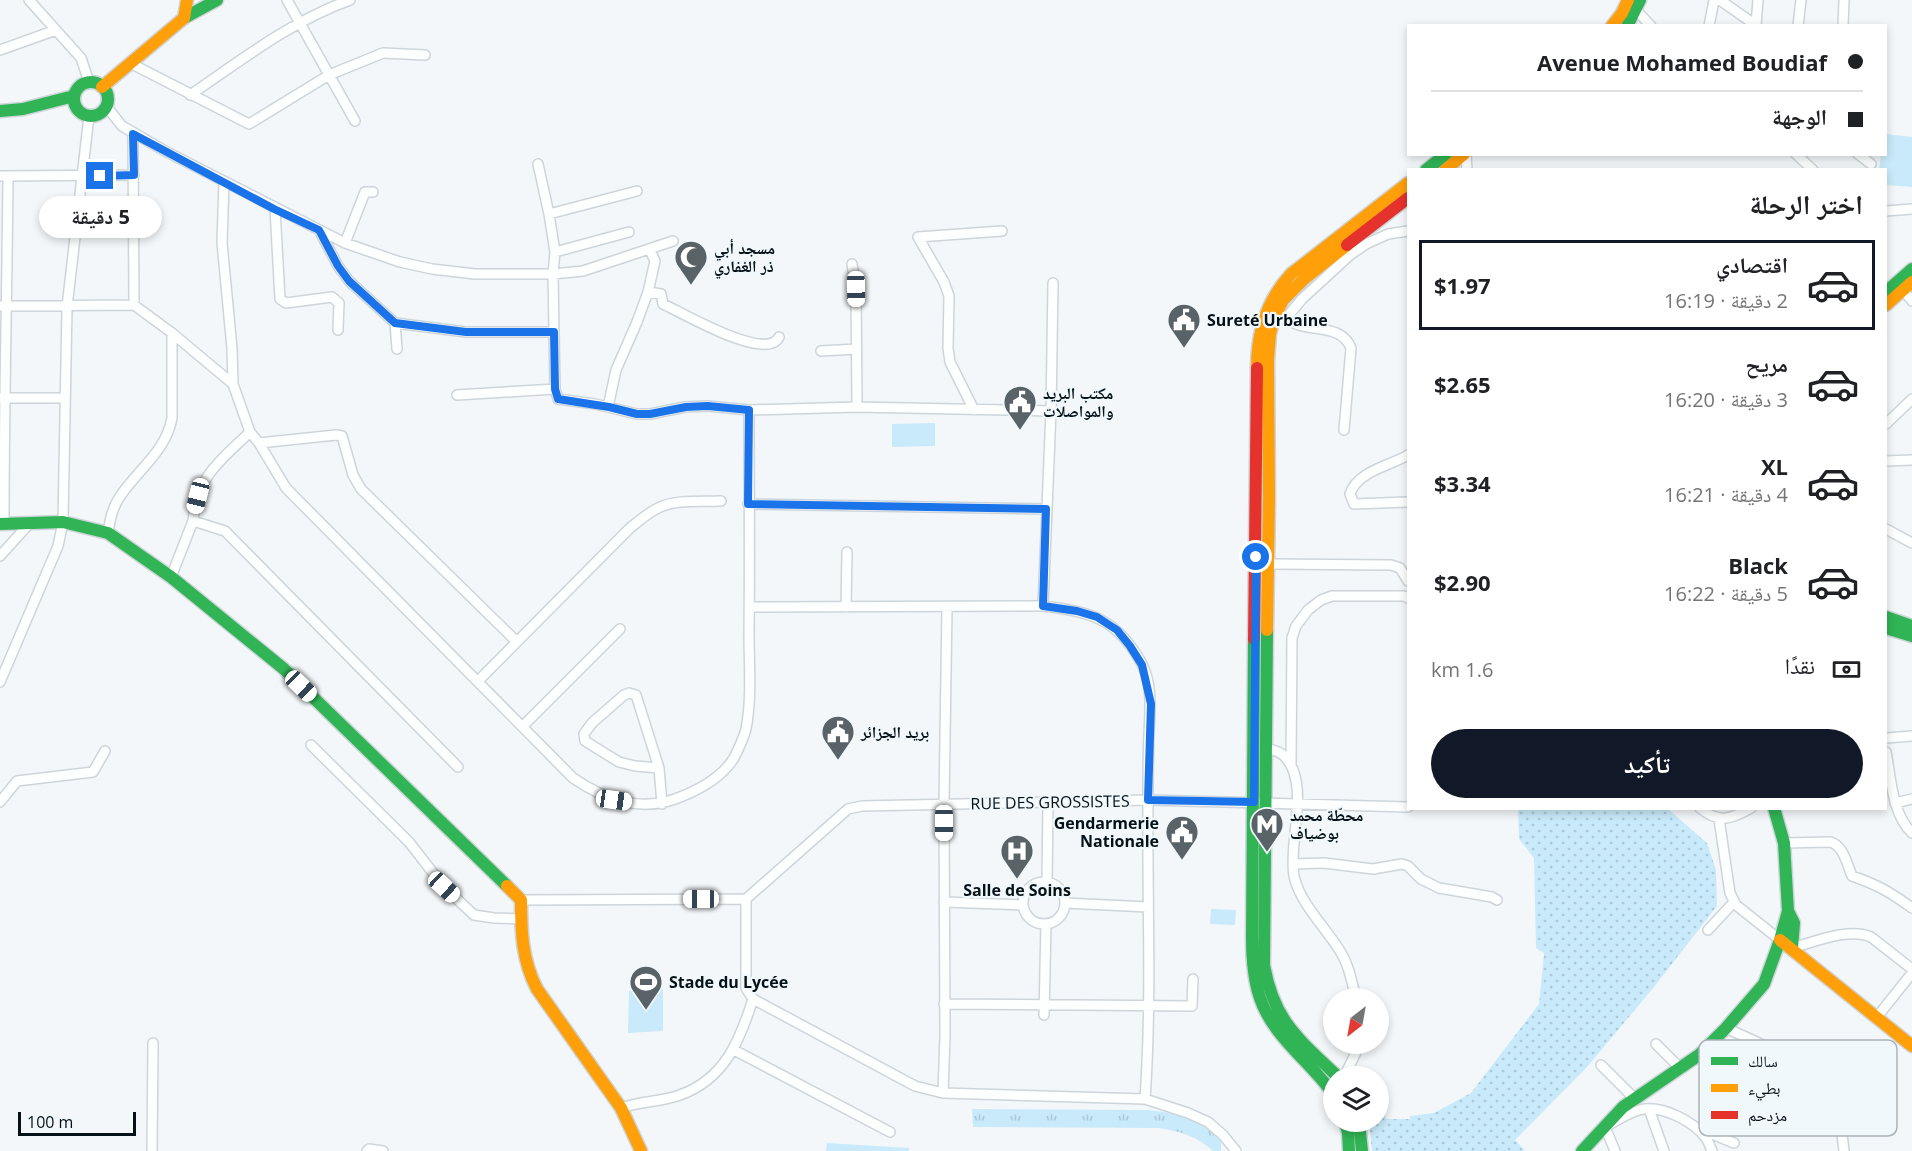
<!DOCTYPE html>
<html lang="ar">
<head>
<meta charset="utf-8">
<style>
	:root { --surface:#fff; --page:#f6f6f6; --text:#202124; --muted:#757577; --line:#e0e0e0; --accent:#111827 }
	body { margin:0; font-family:"Open Sans","Noto Naskh Arabic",sans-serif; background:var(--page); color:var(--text); direction:rtl; height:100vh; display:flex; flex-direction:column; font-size:22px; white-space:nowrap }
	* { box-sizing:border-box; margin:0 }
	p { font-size:20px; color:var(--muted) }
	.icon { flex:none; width:33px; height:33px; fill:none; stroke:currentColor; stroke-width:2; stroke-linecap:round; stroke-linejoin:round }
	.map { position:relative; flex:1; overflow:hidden; direction:ltr }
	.sheet { position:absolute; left:1407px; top:168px; width:480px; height:642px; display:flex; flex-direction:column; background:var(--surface); border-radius:0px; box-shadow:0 3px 9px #0003; direction:rtl }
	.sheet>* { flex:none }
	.banner { position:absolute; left:1407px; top:24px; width:480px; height:132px; border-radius:0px; box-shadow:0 3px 9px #0003; direction:rtl; display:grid; align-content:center; height:132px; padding:0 24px; background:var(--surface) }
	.needle { width:39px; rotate:211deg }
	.tools { position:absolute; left:1323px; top:988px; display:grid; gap:12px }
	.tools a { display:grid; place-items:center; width:66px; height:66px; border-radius:50%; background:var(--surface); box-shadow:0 3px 9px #0003; font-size:30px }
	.scale { position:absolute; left:18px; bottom:15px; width:118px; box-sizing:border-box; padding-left:6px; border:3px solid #041118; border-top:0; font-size:16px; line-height:21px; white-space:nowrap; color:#041118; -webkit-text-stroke:4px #f1f8fc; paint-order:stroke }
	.end { position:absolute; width:27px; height:27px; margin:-14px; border:8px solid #1a73e8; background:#fff; box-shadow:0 0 0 3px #fff }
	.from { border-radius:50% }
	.bubble { position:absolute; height:42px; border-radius:21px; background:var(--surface); box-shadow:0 3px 9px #0003; font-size:20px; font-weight:700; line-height:42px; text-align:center; direction:rtl }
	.car { position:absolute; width:18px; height:36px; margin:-18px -9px; border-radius:8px; box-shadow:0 0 4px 2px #0007; background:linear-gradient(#fff 24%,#345 0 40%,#fff 0 76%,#345 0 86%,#fff 0) }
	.banner b { display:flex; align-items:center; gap:21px; height:57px; font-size:22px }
	.banner b+b { border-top:2px solid var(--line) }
	.banner i { width:15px; height:15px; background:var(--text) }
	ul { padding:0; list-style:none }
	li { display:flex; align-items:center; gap:18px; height:90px; margin:0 12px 9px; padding:0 12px; border:3px solid transparent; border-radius:0px }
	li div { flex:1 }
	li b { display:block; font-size:22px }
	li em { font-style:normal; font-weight:700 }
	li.selected { border-color:var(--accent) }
	li>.icon { width:54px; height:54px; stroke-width:1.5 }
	h2 { padding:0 24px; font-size:27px; line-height:72px }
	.pay { display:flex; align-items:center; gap:15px; height:66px; padding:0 24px; font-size:22px }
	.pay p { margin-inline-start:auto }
	.cta { display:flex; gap:12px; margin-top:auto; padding:12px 24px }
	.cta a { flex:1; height:69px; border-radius:36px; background:var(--accent); color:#fff; font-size:24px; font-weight:700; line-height:69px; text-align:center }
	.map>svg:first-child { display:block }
</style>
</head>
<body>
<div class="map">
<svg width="1912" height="1151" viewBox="0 0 1912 1151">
	<defs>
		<pattern id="grass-tufts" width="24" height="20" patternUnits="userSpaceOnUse" patternTransform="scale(1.5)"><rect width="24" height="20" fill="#c9eafa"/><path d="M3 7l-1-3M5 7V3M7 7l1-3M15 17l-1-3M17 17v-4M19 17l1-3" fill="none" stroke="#abc8d6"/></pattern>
		<pattern id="park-dots" width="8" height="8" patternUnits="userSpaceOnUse" patternTransform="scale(1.5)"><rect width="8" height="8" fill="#c9eafa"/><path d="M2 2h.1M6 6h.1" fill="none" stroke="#abc8d6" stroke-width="1.8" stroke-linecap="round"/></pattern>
	</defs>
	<rect width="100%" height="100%" fill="#f4f7f9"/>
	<!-- grass -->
	<path fill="url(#grass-tufts)" d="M972,1109L1148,1110C1180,1114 1197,1117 1221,1141V1151H1213C1198,1137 1180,1131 1159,1128L973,1127Z"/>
	<!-- park -->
	<path fill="url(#park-dots)" d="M1518,809H1668L1707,843L1716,870L1717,906L1654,987L1587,1067L1515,1140L1525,1151H1372L1369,1122H1378L1379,1109H1384L1386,1119H1410V1116L1434,1113L1471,1093L1539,1004L1544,953L1536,948L1534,858L1519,839Z"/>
	<!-- pitch -->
	<path fill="#c9eafa" d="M1886,134L1912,137V187L1886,185V170L1879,169L1881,155L1886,154Z
		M935,423V446L892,447V424Z
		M1211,909L1236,910L1235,925L1210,924Z
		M663,989V1031L628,1033L629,991Z
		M827,1143L909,1148V1151H826Z"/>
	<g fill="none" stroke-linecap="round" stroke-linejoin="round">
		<!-- street casing -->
		<g stroke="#cdd5da" stroke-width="12">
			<path id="street" d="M29,0L81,58L89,82
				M287,0L355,121
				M1720,0L1757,26
				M1636,10L1651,26
				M1756,25L1758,0
				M1709,26L1714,0
				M1798,26L1801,0
				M1843,26L1844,0
				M0,50L56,30
				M130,63L249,124L329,75L383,53L425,55
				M190,95C240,61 293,20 350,0
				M106,106L122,126L165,151L345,243L400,262L432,269L475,274H553L583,271L673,241
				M133,134L134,305
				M1466,154L1467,170
				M1796,154L1813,170
				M1858,154L1871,164
				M538,164L549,214L555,252L553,274L555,389L558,399L595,404L637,414H650L685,407L708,406L749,410L857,407L1051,411
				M0,176L134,175
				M224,182L222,243L232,348L233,384L250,432L259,443L286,488L573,778C604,799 638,812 675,799C697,791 721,779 734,758C738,750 744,737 746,729C752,698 749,664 749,633C750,559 749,484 749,410
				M275,209L280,299L286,303L332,297L339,303L338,330
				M1886,211L1912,209
				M549,214L637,191
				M319,230L338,266L349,281L395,323L397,349
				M345,243L365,192H373
				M555,252L629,232
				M852,264L856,289L857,407
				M1903,290L1912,301
				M648,292L661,294L663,304C681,312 767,363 779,337
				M0,306L134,305L172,333L233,384
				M1269,317L1282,318L1287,317L1302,299L1350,255L1366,244L1388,234L1408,231
				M1281,318C1287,320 1293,323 1299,325C1318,331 1342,326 1351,348L1344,430
				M395,323L466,332H553
				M821,351L856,349
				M457,395L555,389
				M0,398H65
				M608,407L616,370L637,322L648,292L655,261L650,250
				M974,410L950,362L948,348L949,296L944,282L918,237L1002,231
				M1886,424L1912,399
				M259,443L336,435L342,436L353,475L361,489L516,641
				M1408,455C1390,466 1357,471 1350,494L1354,504L1408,502
				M1886,461L1912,460
				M748,504L1046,509
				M193,521C198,475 219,462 250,432
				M4,524C4,408 7,292 8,176
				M1886,529L1912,543
				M108,533C110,520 112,509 119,498C137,470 166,452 172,418V333
				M0,556L29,524
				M1267,564L1391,565L1400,568L1408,581
				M171,577L193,521L225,531L458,767
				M1043,606L1051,411L1053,283
				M750,607L1043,606C1091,612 1116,618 1141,662C1153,684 1150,710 1149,734C1148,756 1148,779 1148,802C1147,901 1152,1000 1145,1099
				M846,607L847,552
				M478,681L630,528C639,521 648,513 658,508C676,499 701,502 721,501
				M0,682L58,546L63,522L67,307L89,116
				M523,726L620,629
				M1886,738L1912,736
				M311,745L409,842L444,887L474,915L494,918L521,919
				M1266,748C1273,750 1282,752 1286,758C1310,786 1288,842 1294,876C1299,902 1326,928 1340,951C1349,965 1352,983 1356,999
				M1886,752C1891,778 1892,814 1912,833
				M1291,765L1292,638L1296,626L1308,610L1321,600L1332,596H1404L1408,598
				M659,768L635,766L619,762L585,741L584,734L592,723L624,695L629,693L636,695L659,768L662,804
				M0,802L17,781L93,772L105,751
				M1895,803L1912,799
				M1700,808C1719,824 1731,819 1751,808
				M1719,819L1730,893L1736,905L1780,940
				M1784,843L1831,842C1844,847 1847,864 1852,876C1878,885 1890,892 1912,908
				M1293,864L1324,863L1373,869L1402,864L1408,866L1421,879L1439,888L1492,897L1497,900
				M1023 903a21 21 0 1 1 42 0a21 21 0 1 1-42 0Z
				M1047,882L1048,804
				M746,899V988L753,999L915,1086L943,1093L1145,1099L1188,1113L1208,1122L1223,1135L1236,1151
				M521,900L746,899L848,809L862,806L1148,800L1408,807
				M944,902L1022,905
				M1065,903L1148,907
				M1708,930L1734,902
				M1792,948C1814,942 1850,927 1871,937L1912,969
				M944,1004L1192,1006L1193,979
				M1044,1015L1046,924
				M1877,1017L1912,973
				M1726,1028C1764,1046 1811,1062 1833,1101C1841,1116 1842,1135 1844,1151
				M1656,1044L1681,1069
				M734,1050L890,1132
				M1601,1065L1636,1100
				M1344,1077L1360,1044
				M943,1093L945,1036L944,804L947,607
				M621,1108C641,1101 661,1102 680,1095C725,1079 740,1040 753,999
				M1649,1109L1664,1151
				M1700,1129L1734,1143
				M152,1151L153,1043
				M367,1151L369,1149L383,1151
				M1615,1151L1605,1127C1616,1121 1628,1113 1639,1110C1661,1104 1693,1121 1706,1138C1709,1142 1710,1147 1712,1151"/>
		</g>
		<!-- fast casing -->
		<g stroke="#cdd5da" stroke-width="15">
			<path id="fast" d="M184,18L217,0
				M1627,26L1640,0
				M74 99a17 17 0 1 1 34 0a17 17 0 1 1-34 0Z
				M0,111L23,109L74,96
				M1426,170L1446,154
				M1886,292L1912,269
				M0,524L63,522L108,533L171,577L284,669L507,886
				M1886,617L1912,626
				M1886,628L1912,636
				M1267,630L1264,965C1274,1022 1299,1039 1338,1077
				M1254,639L1252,937C1252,958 1253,978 1260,998C1273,1037 1311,1062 1334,1095
				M1788,911L1794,923L1792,948
				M1345,1122L1348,1133L1349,1151
				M1359,1122L1362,1151
				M1582,1151L1623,1107L1699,1055L1726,1028L1764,984L1780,940L1788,911L1784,843L1774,808"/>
		</g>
		<!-- slow casing -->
		<g stroke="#cdd5da" stroke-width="15">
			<path id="slow" d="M1612,26L1622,13L1628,0
				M102,87L184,18L187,0
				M1445,170L1464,154
				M1886,305L1912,282
				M1257,368C1257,332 1266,301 1291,274L1408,183
				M1267,630L1269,498L1268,360L1270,334L1274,318L1283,300L1304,279L1347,245
				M507,886L521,900C521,932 522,960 537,989L621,1108L641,1151
				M1780,940L1912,1046"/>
		</g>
		<!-- jam casing -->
		<g stroke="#cdd5da" stroke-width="15">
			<path id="jam" d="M1347,245L1408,198
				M1254,639L1257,368"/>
		</g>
		<!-- street -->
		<use href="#street" stroke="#fdfefe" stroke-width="9"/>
		<!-- fast -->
		<use href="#fast" stroke="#30b455" stroke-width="12"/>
		<!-- slow -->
		<use href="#slow" stroke="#ff9f0a" stroke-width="12"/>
		<!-- jam -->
		<use href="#jam" stroke="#e5322d" stroke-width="12"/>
	</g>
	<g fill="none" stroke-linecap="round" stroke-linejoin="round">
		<!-- route -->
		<path stroke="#1a73e8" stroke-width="8" d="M100,176L134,175L133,134L274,209L319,230L338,266L349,281L395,323L466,332H554L555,389L558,399L609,407L637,414H650L686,407L708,406L749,410L748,504L1046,509L1043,606L1077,611L1097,617L1117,630L1130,646L1142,665L1151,704L1148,800L1254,802L1256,557"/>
	</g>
	<!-- icons -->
	<defs>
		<g id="mosque-pin" transform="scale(1.725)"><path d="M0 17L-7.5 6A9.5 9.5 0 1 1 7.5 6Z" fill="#586267" stroke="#f1f8fc"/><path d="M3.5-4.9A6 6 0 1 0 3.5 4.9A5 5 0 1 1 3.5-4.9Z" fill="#fff"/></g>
		<g id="civic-pin" transform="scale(1.725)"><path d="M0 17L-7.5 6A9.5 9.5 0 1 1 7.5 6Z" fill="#586267" stroke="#f1f8fc"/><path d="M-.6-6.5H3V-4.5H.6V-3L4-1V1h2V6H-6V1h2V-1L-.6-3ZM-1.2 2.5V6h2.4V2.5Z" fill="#fff"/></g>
		<g id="metro-pin" transform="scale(1.725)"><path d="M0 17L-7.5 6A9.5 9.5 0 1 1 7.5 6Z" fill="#586267" stroke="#f1f8fc"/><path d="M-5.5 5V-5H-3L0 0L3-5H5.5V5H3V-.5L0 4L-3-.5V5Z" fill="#fff"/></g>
		<g id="hospital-pin" transform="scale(1.725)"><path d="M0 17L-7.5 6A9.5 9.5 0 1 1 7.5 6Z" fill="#586267" stroke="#f1f8fc"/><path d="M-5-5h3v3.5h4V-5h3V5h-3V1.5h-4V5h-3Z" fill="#fff"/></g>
		<g id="stadium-pin" transform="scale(1.725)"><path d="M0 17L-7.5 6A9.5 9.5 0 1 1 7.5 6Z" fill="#586267" stroke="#f1f8fc"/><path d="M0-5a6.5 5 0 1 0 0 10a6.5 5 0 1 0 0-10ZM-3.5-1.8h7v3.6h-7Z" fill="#fff"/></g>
	</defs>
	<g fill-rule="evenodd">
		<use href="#mosque-pin" x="691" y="257"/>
		<use href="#civic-pin" x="1184" y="320"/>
		<use href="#civic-pin" x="1020" y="402"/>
		<use href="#civic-pin" x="838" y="732"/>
		<use href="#metro-pin" x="1267" y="824"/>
		<use href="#civic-pin" x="1182" y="832"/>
		<use href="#hospital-pin" x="1017" y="851"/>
		<use href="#stadium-pin" x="646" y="982"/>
	</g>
	<g text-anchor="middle" stroke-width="4.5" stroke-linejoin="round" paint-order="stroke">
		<!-- poi labels -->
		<g font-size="16" font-weight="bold" fill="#041118" stroke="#f1f8fc" text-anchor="start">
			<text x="714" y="254">مسجد أبي<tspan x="714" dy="18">ذر الغفاري</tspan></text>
			<text x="1207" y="326">Sureté Urbaine</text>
			<text x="1043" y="399">مكتب البريد<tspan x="1043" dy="18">والمواصلات</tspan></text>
			<text x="861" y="738">بريد الجزائر</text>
			<text x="1290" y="821">محطّة محمد<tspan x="1290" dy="18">بوضياف</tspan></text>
			<text x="1159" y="829" text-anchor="end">Gendarmerie<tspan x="1159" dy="18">Nationale</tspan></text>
			<text x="1017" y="896" text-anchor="middle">Salle de Soins</text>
			<text x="669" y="988">Stade du Lycée</text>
		</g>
		<!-- street labels -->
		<g font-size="16" fill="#041118" stroke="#f1f8fc">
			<text transform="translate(1050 802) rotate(-1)" y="6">RUE DES GROSSISTES</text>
		</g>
	</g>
	<!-- legend -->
	<rect x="1699" y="1040" width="198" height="96" rx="9" fill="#f1f8fc" stroke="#aab3b8" stroke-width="1.5"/>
	<rect x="1711" y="1057" width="27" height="8" fill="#30b455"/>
	<rect x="1711" y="1084" width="27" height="8" fill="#ff9f0a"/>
	<rect x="1711" y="1111" width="27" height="8" fill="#e5322d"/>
	<g font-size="16" fill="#041118">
		<text x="1748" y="1067">سالك</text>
		<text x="1748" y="1094">بطيء</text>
		<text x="1748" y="1121">مزدحم</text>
	</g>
</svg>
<div class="tools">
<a><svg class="needle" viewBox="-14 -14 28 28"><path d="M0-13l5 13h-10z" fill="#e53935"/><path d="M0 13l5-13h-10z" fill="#757577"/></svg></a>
<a><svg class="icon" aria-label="layers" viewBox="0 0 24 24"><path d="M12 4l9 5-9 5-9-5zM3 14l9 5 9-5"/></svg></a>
</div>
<div class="scale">100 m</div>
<i class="end from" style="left:1256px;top:557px"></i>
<i class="end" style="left:100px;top:176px"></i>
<div class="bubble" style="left:39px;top:196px;width:123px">5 دقيقة</div>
<i class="car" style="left:856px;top:289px;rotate:179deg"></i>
<i class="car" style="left:198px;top:496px;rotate:194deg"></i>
<i class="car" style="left:301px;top:686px;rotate:134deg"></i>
<i class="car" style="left:614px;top:800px;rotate:98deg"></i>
<i class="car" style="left:944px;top:823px;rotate:180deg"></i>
<i class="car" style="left:444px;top:887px;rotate:133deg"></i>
<i class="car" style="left:701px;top:899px;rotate:270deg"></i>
<div class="banner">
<b><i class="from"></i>Avenue Mohamed Boudiaf</b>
<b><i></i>الوجهة</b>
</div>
<section class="sheet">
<h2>اختر الرحلة</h2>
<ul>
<li class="selected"><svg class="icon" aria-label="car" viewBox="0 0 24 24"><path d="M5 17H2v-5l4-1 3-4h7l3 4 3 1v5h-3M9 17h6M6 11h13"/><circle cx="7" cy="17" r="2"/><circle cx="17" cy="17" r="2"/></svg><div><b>اقتصادي</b><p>2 دقيقة · 16:19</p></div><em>$1.97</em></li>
<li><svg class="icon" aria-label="car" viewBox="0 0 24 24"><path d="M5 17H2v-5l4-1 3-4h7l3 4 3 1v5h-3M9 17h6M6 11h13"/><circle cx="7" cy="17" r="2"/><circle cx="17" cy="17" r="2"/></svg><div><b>مريح</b><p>3 دقيقة · 16:20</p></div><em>$2.65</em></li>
<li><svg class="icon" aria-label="car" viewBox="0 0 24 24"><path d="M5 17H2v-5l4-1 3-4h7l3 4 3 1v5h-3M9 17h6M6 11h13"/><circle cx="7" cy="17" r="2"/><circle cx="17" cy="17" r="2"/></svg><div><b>XL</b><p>4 دقيقة · 16:21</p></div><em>$3.34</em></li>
<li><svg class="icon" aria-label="car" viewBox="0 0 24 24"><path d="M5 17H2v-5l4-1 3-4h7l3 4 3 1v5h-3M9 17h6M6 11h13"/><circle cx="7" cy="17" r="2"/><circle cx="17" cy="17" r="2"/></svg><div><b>Black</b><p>5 دقيقة · 16:22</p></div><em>$2.90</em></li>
</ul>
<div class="pay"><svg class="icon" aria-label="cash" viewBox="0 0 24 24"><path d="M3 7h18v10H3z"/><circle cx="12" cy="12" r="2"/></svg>نقدًا<p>1.6 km</p></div>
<div class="cta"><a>تأكيد</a></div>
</section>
</div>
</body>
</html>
